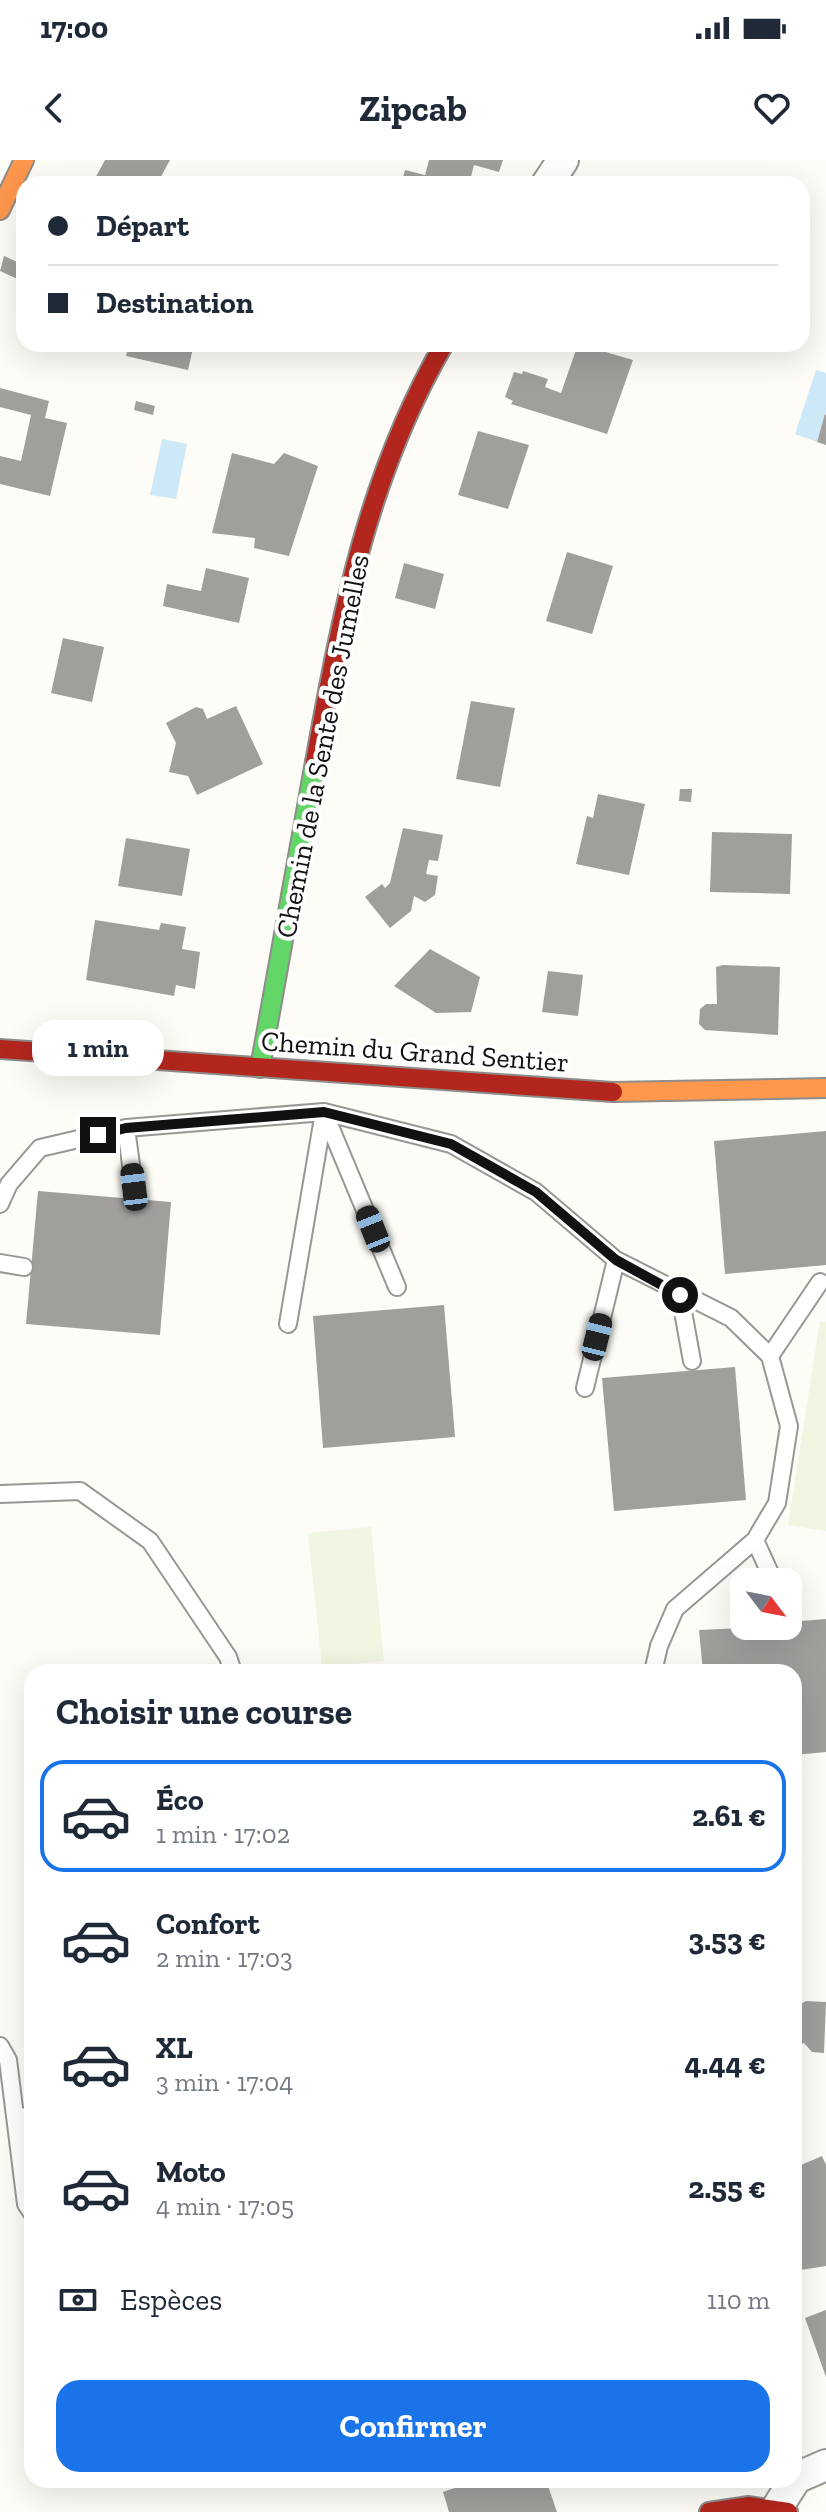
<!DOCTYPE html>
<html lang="fr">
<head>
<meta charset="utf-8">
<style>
	:root { --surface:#fff; --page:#f6f6f7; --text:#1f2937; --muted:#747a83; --line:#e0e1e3; --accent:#1a73e8 }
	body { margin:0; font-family:"Zilla Slab",serif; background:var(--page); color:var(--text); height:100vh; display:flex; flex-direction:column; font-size:30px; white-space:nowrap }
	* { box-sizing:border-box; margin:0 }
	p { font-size:26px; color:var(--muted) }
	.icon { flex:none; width:44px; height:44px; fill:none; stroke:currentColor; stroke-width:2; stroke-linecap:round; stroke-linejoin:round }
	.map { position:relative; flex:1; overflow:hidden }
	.drawer { position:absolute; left:24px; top:1504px; width:778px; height:824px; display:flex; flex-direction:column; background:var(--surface); border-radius:24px; box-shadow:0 8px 32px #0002 }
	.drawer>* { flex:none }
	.guide { position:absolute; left:16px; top:16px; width:794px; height:176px; border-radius:24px; box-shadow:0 8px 32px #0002; display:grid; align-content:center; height:176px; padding:0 32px; background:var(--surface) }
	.needle { width:52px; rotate:122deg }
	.fabs { position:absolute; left:730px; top:1408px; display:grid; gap:16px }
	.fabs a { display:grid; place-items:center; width:72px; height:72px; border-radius:16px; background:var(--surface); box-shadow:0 8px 32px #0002; font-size:40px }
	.end { position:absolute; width:36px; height:36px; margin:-18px; border:10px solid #111; background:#fff; box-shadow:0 0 0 4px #fff }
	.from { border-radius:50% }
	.bubble { position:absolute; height:56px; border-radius:24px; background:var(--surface); box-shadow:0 8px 32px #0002; font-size:26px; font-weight:700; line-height:56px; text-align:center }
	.car { position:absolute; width:24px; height:48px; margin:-24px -12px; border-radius:10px; box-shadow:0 0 6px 2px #0007; background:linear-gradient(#222 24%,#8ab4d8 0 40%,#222 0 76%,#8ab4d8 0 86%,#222 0) }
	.guide b { display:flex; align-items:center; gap:28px; height:76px; font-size:30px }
	.guide b+b { border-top:2px solid var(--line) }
	.guide i { width:20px; height:20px; background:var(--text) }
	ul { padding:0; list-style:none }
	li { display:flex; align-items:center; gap:24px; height:112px; margin:0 16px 12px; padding:0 16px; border:4px solid transparent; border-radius:24px }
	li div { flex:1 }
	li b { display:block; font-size:30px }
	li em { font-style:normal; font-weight:700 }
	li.active { border-color:var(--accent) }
	li>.icon { width:72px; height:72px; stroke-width:1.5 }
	h2 { padding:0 32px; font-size:36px; line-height:96px }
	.pay { display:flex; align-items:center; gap:20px; height:88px; padding:0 32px; font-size:30px }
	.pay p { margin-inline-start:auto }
	.cta { display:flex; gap:16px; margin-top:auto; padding:16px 32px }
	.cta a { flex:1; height:92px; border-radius:24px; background:var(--accent); color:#fff; font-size:32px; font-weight:700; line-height:92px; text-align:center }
	.status { display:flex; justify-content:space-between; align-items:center; height:56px; padding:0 40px; background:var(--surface); direction:ltr }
	.status svg { height:22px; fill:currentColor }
	header { display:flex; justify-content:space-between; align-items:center; height:104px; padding:0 32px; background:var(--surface); font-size:36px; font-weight:700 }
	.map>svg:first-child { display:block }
</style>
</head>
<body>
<div class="status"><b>17:00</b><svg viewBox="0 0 49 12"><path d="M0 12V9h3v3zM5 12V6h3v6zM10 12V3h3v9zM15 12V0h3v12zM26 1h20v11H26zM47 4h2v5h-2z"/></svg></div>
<header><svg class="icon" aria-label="back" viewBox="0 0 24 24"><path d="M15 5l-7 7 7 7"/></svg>Zipcab<svg class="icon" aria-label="heart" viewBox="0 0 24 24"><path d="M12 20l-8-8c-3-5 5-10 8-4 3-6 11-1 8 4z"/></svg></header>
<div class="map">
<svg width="826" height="2352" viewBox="0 0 826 2352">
	<rect width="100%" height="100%" fill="#fdfcf7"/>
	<!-- pitch -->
	<path fill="#f0f6e1" d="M820,1161L826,1162V1371L788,1365Z
		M371,1367L384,1501L322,1507L308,1373Z"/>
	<!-- water -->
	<path fill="#cde8f7" d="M816,210L826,213V252L817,282L795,274Z
		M162,279L187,284L176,339L150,335Z"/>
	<!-- building -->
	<path fill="#a19f9c" d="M170,0L157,24H92L105,0Z
		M429,0H503L499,12L474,5L469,24H401L405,10L425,15Z
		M4,96L24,105V122L0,111Z
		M129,184H194L188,210L126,196Z
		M578,184L633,200L607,274L511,244L513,241L505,237L514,212L522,214L523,211L548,219L545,227L561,233Z
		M0,228L49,241L45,258L67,263L50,336L0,324V296L21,301L31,255L0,247Z
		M136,241L155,246L153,255L134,250Z
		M825,254L826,255V285L817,282Z
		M478,271L529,285L508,349L458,335Z
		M232,293L274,304L284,293L318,306L289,396L254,388L255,378L212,373Z
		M567,392L613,406L592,474L546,461Z
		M404,403L444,414L435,449L395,438Z
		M206,408L249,418L239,463L163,446L167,424L201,431Z
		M63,478L104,487L92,542L51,533Z
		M471,541L515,548L500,627L456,619Z
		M236,546L263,604L197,635L188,616L169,612L176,583L166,563L196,547L203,549L207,559Z
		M680,629H692L691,642L679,641Z
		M598,634L645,644L629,715L576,704L587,656L593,658Z
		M403,668L443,675L438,701L429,700L426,714L438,716L435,735L425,742L414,736L411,751L390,768L365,737L382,724L385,728L390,723Z
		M712,672L792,674L790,734L710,732Z
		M126,678L190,689L182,736L118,726Z
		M95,760L159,770L161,763L186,767L182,789L200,792L195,829L176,825L174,836L86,820Z
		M430,789L480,817L471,852L436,853L394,826Z
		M723,805L780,807L778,875L705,870L699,864L700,849L706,844H717L716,807Z
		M548,811L583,815L578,856L542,852Z
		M826,971V1105L725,1114L714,981Z
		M38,1031L171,1042L160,1175L26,1164Z
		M444,1145L455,1277L323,1288L313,1156Z
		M735,1207L746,1340L614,1351L602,1218Z
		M826,1459V1592L794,1595V1512H703L699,1470L788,1466V1462Z
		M806,1841L826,1842L824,1893L812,1892L804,1883L794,1888V1847Z
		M822,1996L826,2005V2106L794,2111V2074L801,2072L794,2057V2008Z
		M826,2150V2217L805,2158Z
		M478,2320H546L557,2352H449L443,2332Z"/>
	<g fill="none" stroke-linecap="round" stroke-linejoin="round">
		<!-- lane casing -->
		<g stroke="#979795" stroke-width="20">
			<path id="lane" d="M126,968L134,1027
				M0,1044L9,1024L40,988L126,968L324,952L451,984L536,1032L616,1100L731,1158L770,1196L789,1266L777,1343L755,1380L675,1449L659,1486L653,1512
				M0,1103L24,1107
				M680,1135L692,1201
				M288,1164L324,952L397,1127
				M770,1196L820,1122
				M585,1228L616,1100
				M0,1334L80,1331L150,1381L228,1497L233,1512
				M755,1380L774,1422
				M0,1886L8,1900L26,2044L32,2053
				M15,1957L32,1956"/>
		</g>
		<!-- street casing -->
		<g stroke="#979795" stroke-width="34">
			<path id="street" d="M547,24L563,0
				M777,2348L796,2318L826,2305"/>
		</g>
		<!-- fast casing -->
		<g stroke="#8e8d8b" stroke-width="22">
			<path id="fast" d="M260,908L315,602"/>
		</g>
		<!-- slow casing -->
		<g stroke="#8e8d8b" stroke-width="22">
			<path id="slow" d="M0,50L24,0
				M613,932L826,928"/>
		</g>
		<!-- jam casing -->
		<g stroke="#8e8d8b" stroke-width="22">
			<path id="jam" d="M315,602C342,453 367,317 444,184
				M0,889L613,932
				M709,2352L749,2346L788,2352"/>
		</g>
		<!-- lane -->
		<use href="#lane" stroke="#fffffe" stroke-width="16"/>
		<!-- street -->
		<use href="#street" stroke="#fffffe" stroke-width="30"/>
		<!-- fast -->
		<use href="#fast" stroke="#63d668" stroke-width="18"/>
		<!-- slow -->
		<use href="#slow" stroke="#ff974d" stroke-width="18"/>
		<!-- jam -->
		<use href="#jam" stroke="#b3261e" stroke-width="18"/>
	</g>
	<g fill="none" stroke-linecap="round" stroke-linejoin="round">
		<!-- route -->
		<path stroke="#111" stroke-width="10" d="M98,975L126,968L324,952L451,984L536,1032L616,1100L680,1135"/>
	</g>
	<g text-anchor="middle" stroke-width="8" stroke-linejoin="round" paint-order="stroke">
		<!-- street labels -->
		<g font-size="28" fill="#111" stroke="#fff">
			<text transform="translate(322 586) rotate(-79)" y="10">Chemin de la Sente des Jumelles</text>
			<text transform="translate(415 891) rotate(4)" y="10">Chemin du Grand Sentier</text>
		</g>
	</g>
</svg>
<div class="fabs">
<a><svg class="needle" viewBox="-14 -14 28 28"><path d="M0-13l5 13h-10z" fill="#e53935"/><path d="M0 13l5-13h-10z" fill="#747a83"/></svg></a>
</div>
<i class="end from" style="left:680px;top:1135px"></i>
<i class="end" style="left:98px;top:975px"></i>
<div class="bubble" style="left:32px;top:860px;width:132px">1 min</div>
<i class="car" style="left:134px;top:1027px;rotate:353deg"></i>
<i class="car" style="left:373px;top:1069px;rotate:338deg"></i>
<i class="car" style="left:597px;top:1177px;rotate:14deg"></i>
<div class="guide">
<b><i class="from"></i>Départ</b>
<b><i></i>Destination</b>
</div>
<section class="drawer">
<h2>Choisir une course</h2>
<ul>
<li class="active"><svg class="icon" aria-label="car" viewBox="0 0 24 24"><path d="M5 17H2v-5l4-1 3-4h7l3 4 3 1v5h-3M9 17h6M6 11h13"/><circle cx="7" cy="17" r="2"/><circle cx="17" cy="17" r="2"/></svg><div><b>Éco</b><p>1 min · 17:02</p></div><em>2.61 €</em></li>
<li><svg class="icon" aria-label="car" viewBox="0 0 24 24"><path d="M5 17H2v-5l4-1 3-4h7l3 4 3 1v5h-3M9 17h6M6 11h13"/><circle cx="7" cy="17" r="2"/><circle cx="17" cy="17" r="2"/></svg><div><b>Confort</b><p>2 min · 17:03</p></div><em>3.53 €</em></li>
<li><svg class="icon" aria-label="car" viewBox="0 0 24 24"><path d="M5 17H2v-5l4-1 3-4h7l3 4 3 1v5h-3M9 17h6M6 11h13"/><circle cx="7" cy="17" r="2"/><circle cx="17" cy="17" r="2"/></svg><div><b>XL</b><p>3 min · 17:04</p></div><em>4.44 €</em></li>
<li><svg class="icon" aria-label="car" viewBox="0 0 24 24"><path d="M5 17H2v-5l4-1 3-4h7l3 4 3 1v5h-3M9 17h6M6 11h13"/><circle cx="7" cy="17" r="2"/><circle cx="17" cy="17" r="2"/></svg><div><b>Moto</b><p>4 min · 17:05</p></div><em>2.55 €</em></li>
</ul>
<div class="pay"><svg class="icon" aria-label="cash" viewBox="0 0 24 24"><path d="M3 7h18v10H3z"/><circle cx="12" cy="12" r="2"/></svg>Espèces<p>110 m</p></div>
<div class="cta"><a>Confirmer</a></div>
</section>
</div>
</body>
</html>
